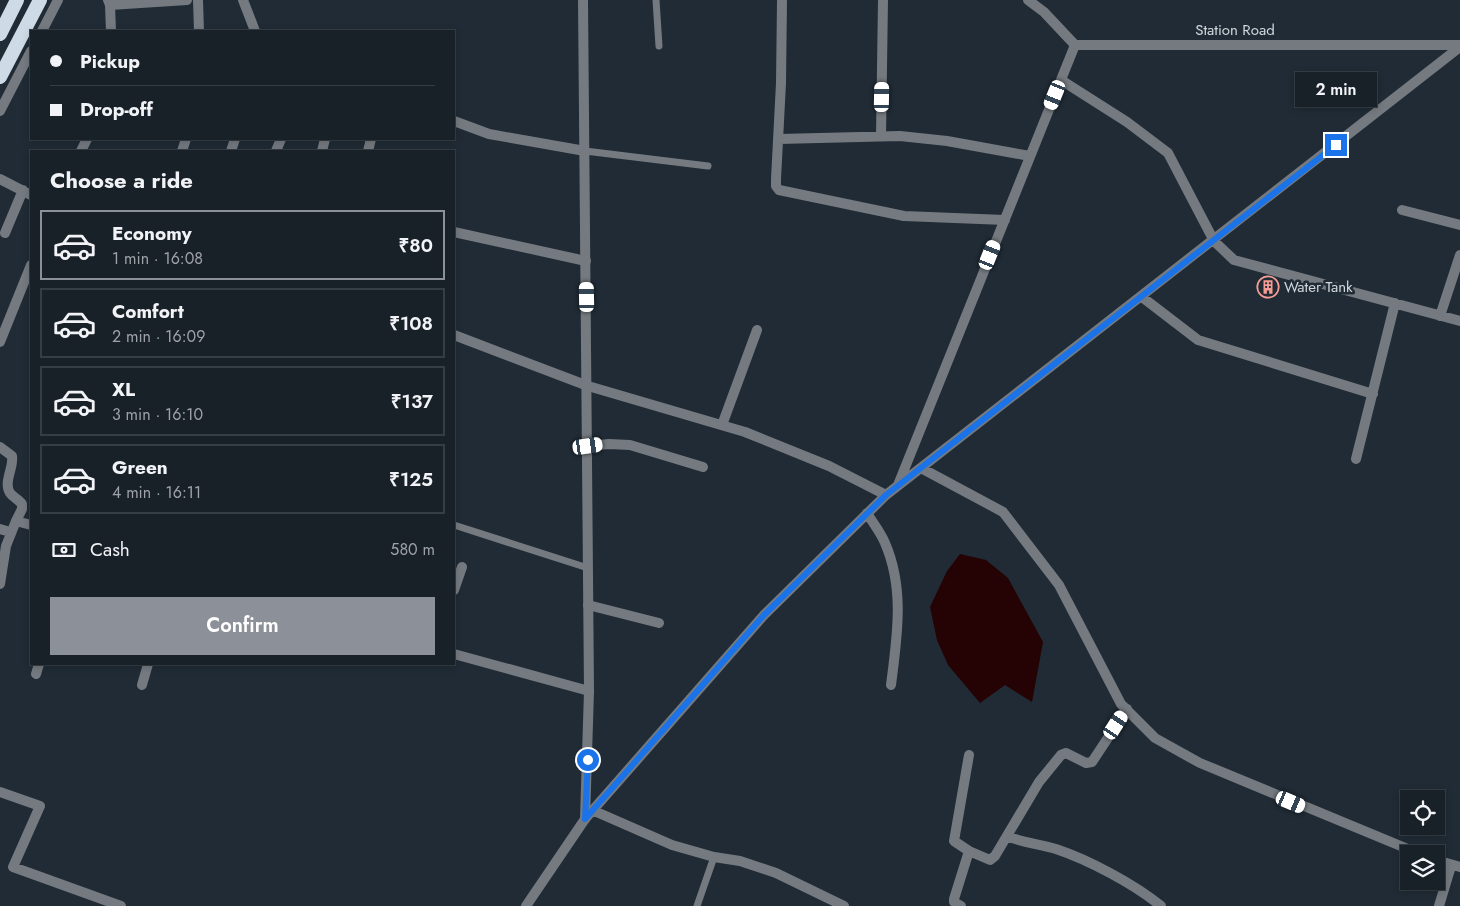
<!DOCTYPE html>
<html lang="en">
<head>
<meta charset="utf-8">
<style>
	:root { --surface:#182028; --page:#252d34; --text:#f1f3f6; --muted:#9fa3a8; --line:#363e45; --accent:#8c9099 }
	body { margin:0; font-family:Jost,sans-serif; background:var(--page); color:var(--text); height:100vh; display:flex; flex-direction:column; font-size:19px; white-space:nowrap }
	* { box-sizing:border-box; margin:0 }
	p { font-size:16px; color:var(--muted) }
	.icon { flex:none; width:28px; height:28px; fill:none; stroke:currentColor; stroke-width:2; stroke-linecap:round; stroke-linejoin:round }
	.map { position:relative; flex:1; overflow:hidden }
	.panel { position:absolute; left:30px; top:150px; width:425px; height:515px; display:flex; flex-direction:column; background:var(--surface); border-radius:0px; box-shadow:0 2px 8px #0003,0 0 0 1px var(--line) }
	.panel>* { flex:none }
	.guide { position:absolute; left:30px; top:30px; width:425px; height:110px; border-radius:0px; box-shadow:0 2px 8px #0003,0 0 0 1px var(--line); display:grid; align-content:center; height:110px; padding:0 20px; background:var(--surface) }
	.fabs { position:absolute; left:1400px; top:790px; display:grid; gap:10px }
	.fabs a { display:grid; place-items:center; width:45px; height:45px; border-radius:0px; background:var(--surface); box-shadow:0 2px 8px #0003,0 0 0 1px var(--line); font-size:25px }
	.end { position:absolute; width:22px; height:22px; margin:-11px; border:6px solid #1a73e8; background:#fff; box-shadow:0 0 0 2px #fff }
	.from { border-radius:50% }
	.bubble { position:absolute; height:35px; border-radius:0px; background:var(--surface); box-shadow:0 2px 8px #0003,0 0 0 1px var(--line); font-size:16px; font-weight:600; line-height:35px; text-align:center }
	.car { position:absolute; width:15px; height:30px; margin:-15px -8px; border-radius:6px; box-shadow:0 0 4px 1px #0007; background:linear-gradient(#fff 24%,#345 0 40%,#fff 0 76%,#345 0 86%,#fff 0) }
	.guide b { display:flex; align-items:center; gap:18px; height:48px; font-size:19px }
	.guide b+b { border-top:1px solid var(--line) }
	.guide i { width:12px; height:12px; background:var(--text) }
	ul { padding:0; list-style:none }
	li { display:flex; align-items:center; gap:15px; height:70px; margin:0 10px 8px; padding:0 10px; border:2px solid var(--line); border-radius:0px }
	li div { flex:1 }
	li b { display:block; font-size:19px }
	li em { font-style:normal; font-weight:600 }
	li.active { border-color:var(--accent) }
	li>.icon { width:45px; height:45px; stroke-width:1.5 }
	h2 { padding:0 20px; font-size:22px; line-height:60px }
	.pay { display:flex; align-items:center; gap:12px; height:55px; padding:0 20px; font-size:19px }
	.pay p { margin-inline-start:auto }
	.cta { display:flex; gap:10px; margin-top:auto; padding:10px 20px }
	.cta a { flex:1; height:58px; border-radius:0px; background:var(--accent); color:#fff; font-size:20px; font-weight:600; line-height:58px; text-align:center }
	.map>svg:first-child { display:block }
</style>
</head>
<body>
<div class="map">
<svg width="1460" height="906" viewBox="0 0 1460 906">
	<rect width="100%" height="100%" fill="#202b35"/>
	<!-- water -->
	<path fill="#250203" d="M960,554L986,560L1008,578L1043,642L1032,702L1005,685L980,703L948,665L937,640L930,607L947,571Z"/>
	<!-- building -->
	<path fill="#21435e" stroke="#4c5863" d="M1257 287a11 11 0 1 1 22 0a11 11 0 1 1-22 0Z"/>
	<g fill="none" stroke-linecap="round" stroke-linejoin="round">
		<!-- service -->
		<path stroke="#747a7f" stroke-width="7" d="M656,0L659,46
			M585,151L708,166
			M454,525L588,568
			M697,906L714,857"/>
		<!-- minor -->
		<path stroke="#747a7f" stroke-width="10" d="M108,0L110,5L187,0
			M198,0L199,31
			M243,0L255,31
			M782,0L781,83L776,179V186L779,190L904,216L1005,220
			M1028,0L1044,12L1075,45H1460
			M110,5L111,31
			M42,31L58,0
			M1061,80L1127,122L1168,153L1214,241L1234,260L1460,321
			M0,111L31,51
			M454,121L489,134L585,151
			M881,136L883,0
			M779,139L900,136L947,141L1030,156
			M81,151L87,139
			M182,151L186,139
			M231,151L235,139
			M276,151L281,139
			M322,151L325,139
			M368,151L371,139
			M0,179L31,195
			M1402,210L1460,225
			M454,232L586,261
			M5,233L23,190
			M1142,297L1198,340L1373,394
			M1440,316L1460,255
			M454,335L588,386L745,432L829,466L886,495
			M0,342L31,265
			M722,425L757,330
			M588,446L609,444L630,445L703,467
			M0,447L12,456C14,468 3,482 10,493C13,497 19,500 22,504V509L16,521L31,525
			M1356,459L1395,303
			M921,468L1003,512L1059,585L1121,704L1155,738L1200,763L1420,854
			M898,485L1075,45
			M867,513C873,523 881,533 885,543C905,589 897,637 891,685
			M0,529L10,532
			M0,584L6,546L16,521
			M454,590L462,567
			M588,605L659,623
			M454,654L589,691
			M36,674L39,664
			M142,685L148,664
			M969,755L954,841L969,851L990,860L995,856L1039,782L1061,755L1066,753L1086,763L1092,762L1127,709
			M0,792L40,806L13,867L121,906
			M592,810L672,845L714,857L740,861L776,873L844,906
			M585,819L764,615L886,495L1460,47
			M1007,836C1023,843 1039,844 1056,849C1089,860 1134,884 1161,906
			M1436,860L1460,867
			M961,906L954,902V899L969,851
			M1439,906L1451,866"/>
		<!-- tertiary -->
		<path stroke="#747a7f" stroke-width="10" d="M526,906L585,819L589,691L583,0"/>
		<!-- trunk -->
		<path stroke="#cedbe7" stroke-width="14" d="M0,34L17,0
			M0,77L40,0"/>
	</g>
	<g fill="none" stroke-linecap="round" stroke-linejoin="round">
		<!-- route -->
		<path stroke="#1a73e8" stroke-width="6" d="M588,760L585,819L764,615L886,495L1336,145"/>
	</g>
	<!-- icons -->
	<defs>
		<g id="building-ring" transform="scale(1.125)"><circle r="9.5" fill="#202b35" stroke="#f59c93" stroke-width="1.5"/><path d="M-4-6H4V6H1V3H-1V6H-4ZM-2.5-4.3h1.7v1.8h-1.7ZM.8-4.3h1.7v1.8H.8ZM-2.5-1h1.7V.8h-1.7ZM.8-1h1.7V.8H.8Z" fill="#f59c93"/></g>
	</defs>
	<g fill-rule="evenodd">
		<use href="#building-ring" x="1268" y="287"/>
	</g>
	<g text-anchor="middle" stroke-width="5" stroke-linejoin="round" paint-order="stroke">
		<!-- street labels -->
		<g font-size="15" fill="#d0d7dd" stroke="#202b35">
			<text x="1235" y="35">Station Road</text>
		</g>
		<!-- poi labels -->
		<g font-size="15" fill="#d0d7dd" stroke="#202b35" text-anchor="start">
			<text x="1284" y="292">Water Tank</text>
		</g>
	</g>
</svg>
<div class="fabs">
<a><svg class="icon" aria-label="locate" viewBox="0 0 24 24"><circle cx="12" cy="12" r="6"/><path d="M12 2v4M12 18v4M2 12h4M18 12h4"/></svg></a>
<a><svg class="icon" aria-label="layers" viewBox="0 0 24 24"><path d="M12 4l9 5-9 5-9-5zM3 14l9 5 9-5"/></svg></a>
</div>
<i class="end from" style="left:588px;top:760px"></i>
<i class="end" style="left:1336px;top:145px"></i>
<div class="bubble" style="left:1295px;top:72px;width:82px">2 min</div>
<i class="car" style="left:1055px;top:95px;rotate:202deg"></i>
<i class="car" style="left:882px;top:97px;rotate:1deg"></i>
<i class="car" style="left:990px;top:255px;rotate:22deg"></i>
<i class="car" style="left:587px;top:297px;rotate:359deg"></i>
<i class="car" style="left:588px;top:446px;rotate:82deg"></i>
<i class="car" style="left:1116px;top:725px;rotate:33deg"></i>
<i class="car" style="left:1291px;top:802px;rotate:113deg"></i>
<div class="guide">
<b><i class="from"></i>Pickup</b>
<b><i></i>Drop-off</b>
</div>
<section class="panel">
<h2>Choose a ride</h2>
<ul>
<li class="active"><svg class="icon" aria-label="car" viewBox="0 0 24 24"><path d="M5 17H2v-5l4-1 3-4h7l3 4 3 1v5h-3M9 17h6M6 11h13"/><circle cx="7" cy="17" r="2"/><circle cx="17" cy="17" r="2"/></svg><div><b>Economy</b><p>1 min · 16:08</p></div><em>₹80</em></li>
<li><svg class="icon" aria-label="car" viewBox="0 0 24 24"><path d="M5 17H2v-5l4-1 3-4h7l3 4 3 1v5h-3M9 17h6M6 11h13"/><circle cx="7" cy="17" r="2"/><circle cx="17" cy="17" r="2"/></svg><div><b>Comfort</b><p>2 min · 16:09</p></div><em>₹108</em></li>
<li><svg class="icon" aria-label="car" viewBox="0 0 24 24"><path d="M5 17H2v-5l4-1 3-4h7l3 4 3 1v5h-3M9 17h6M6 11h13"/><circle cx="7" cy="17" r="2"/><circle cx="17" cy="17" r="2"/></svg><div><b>XL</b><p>3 min · 16:10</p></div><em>₹137</em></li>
<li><svg class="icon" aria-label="car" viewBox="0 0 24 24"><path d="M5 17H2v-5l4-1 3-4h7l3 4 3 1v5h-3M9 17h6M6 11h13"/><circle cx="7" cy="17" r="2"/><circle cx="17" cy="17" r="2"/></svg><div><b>Green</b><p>4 min · 16:11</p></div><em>₹125</em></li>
</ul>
<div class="pay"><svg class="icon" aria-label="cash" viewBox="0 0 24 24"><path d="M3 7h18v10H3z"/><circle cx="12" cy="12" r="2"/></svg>Cash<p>580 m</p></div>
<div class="cta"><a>Confirm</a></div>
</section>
</div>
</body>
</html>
